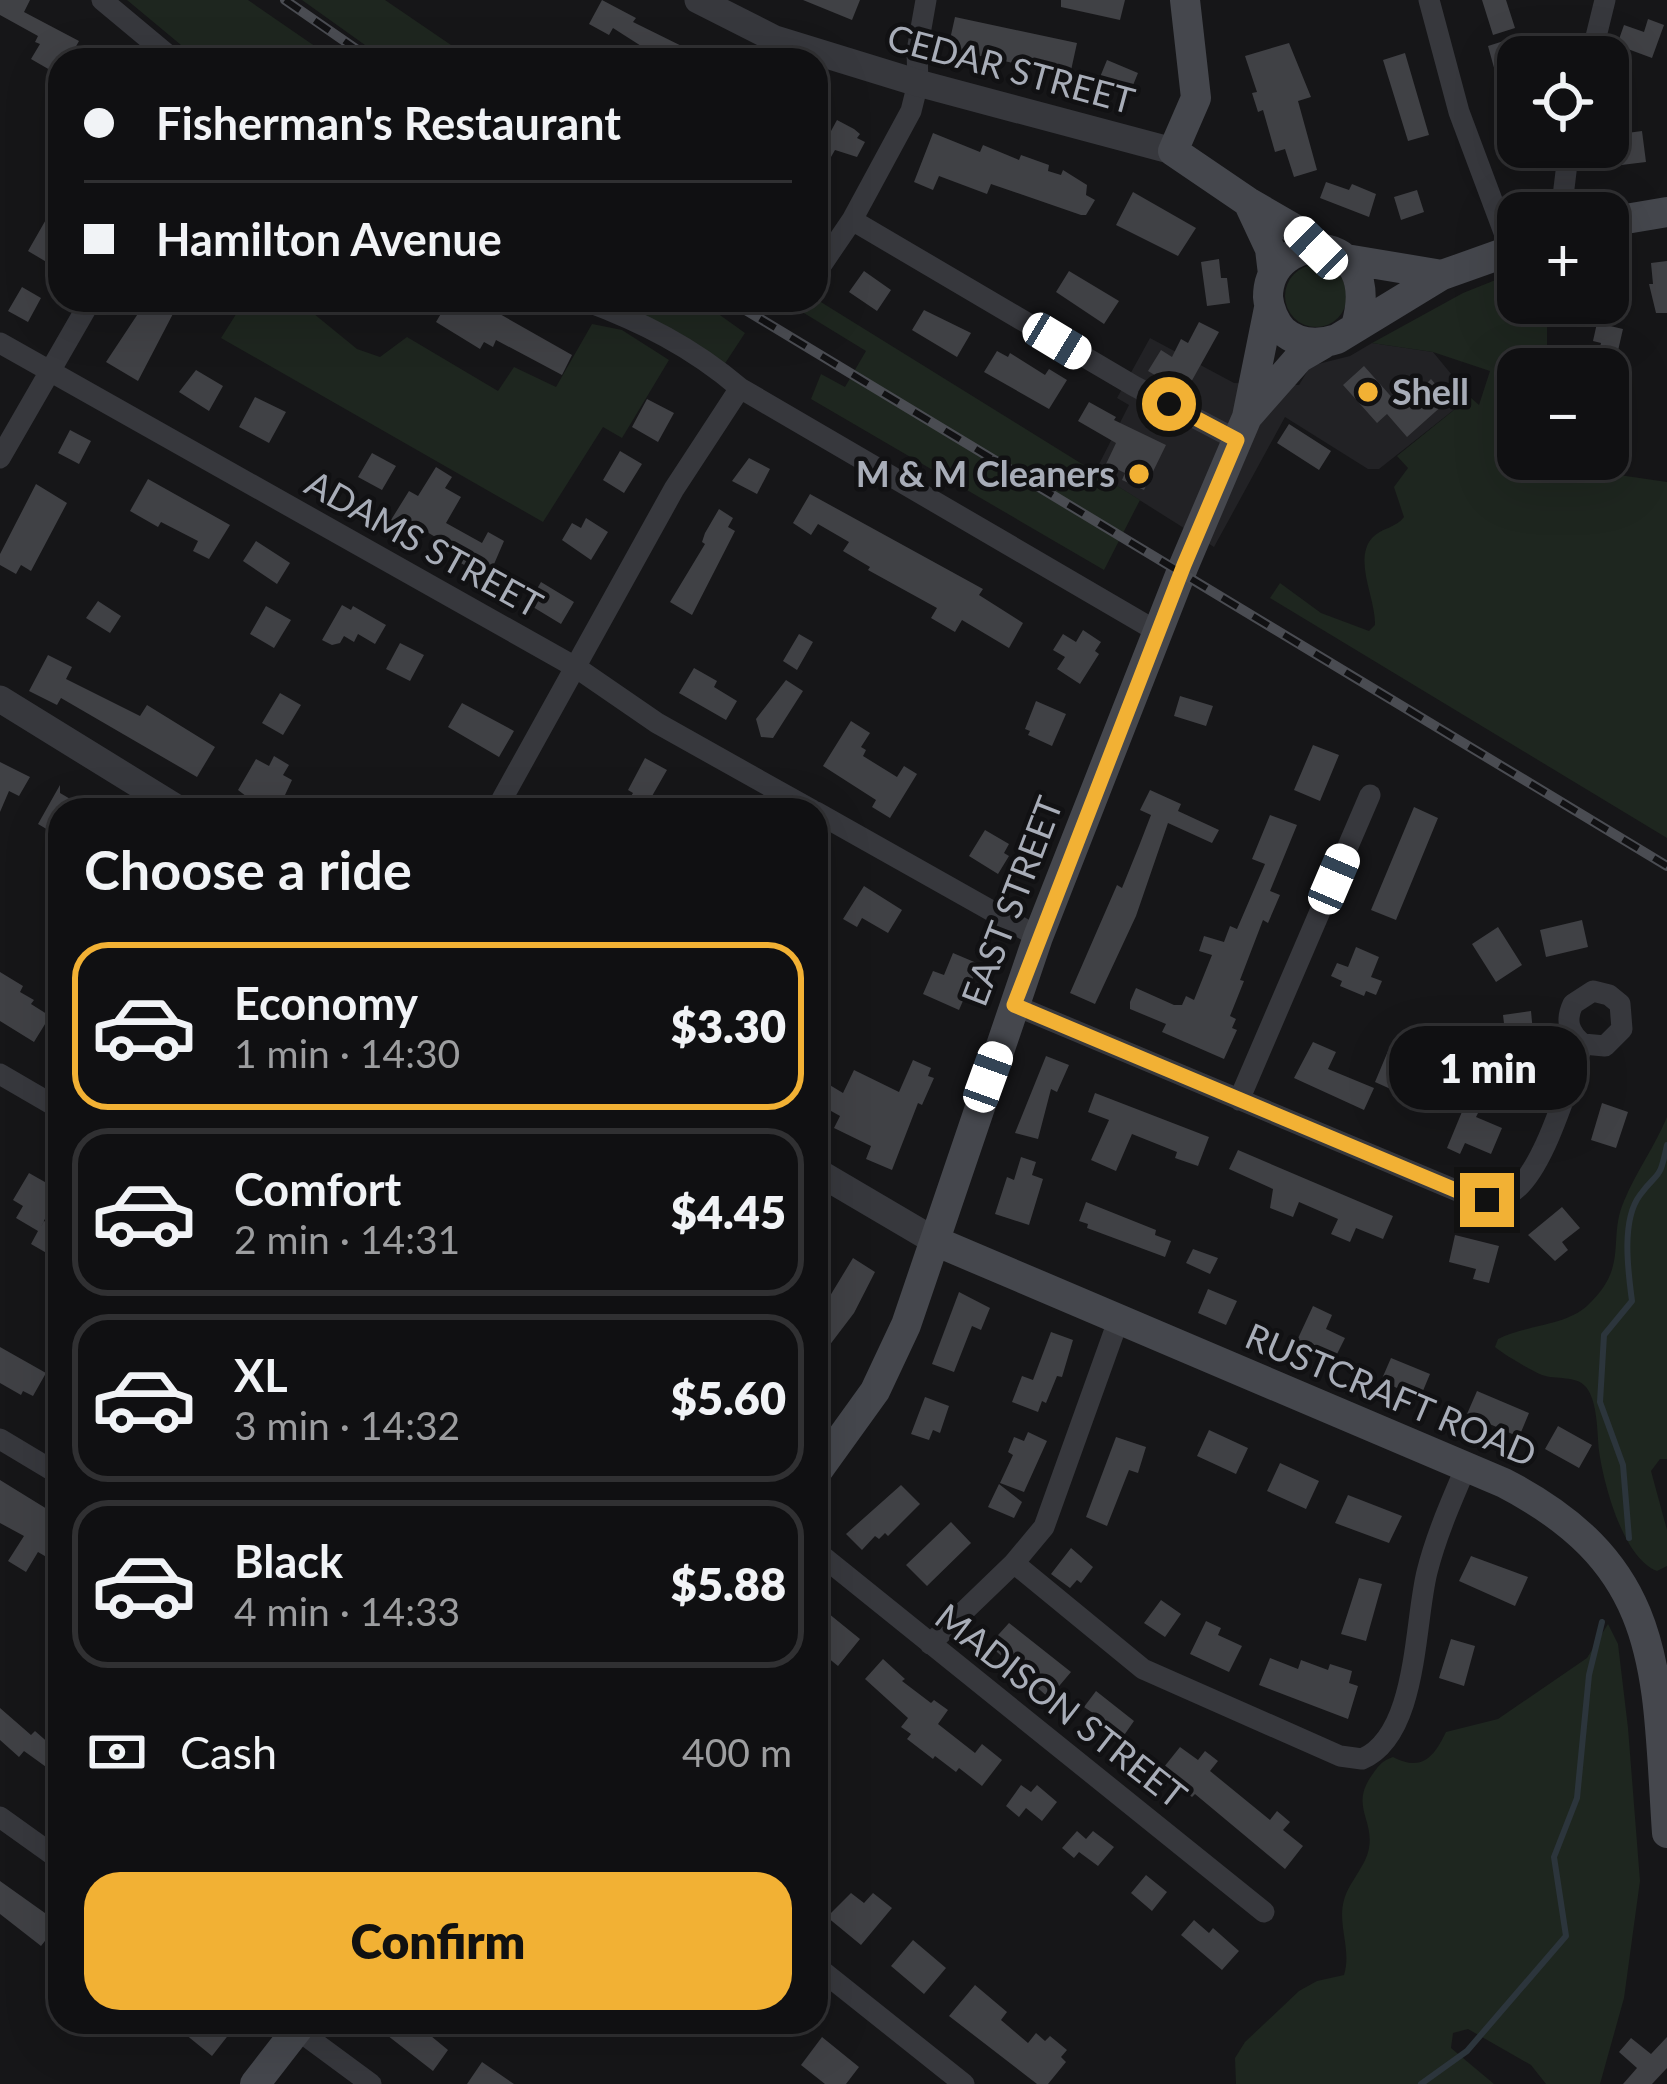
<!DOCTYPE html>
<html lang="en">
<head>
<meta charset="utf-8">
<style>
	:root { --surface:#101012; --page:#1e1e20; --text:#f1f3f6; --muted:#9c9d9f; --line:#303032; --accent:#f2b134 }
	body { margin:0; font-family:Lato,sans-serif; background:var(--page); color:var(--text); height:100vh; display:flex; flex-direction:column; font-size:45px; white-space:nowrap }
	* { box-sizing:border-box; margin:0 }
	p { font-size:39px; color:var(--muted) }
	.icon { flex:none; width:66px; height:66px; fill:none; stroke:currentColor; stroke-width:2; stroke-linecap:round; stroke-linejoin:round }
	.map { position:relative; flex:1; overflow:hidden }
	.details { position:absolute; left:48px; top:798px; width:780px; height:1236px; display:flex; flex-direction:column; background:var(--surface); border-radius:36px; box-shadow:0 12px 48px #0002,0 0 0 3px var(--line) }
	.details>* { flex:none }
	.banner { position:absolute; left:48px; top:48px; width:780px; height:264px; border-radius:36px; box-shadow:0 12px 48px #0002,0 0 0 3px var(--line); display:grid; align-content:center; height:264px; padding:0 36px; background:var(--surface) }
	.fabs { position:absolute; left:1497px; top:36px; display:grid; gap:24px }
	.fabs a { display:grid; place-items:center; width:132px; height:132px; border-radius:24px; background:var(--surface); box-shadow:0 12px 48px #0002,0 0 0 3px var(--line); font-size:60px }
	.end { position:absolute; width:54px; height:54px; margin:-27px; border:15px solid #f2b134; background:#111; box-shadow:0 0 0 6px #111 }
	.from { border-radius:50% }
	.bubble { position:absolute; height:84px; border-radius:36px; background:var(--surface); box-shadow:0 12px 48px #0002,0 0 0 3px var(--line); font-size:39px; font-weight:800; line-height:84px; text-align:center }
	.car { position:absolute; width:36px; height:72px; margin:-36px -18px; border-radius:15px; box-shadow:0 0 9px 3px #0007; background:linear-gradient(#fff 24%,#345 0 40%,#fff 0 76%,#345 0 86%,#fff 0) }
	.banner b { display:flex; align-items:center; gap:42px; height:114px; font-size:45px }
	.banner b+b { border-top:3px solid var(--line) }
	.banner i { width:30px; height:30px; background:var(--text) }
	ul { padding:0; list-style:none }
	li { display:flex; align-items:center; gap:36px; height:168px; margin:0 24px 18px; padding:0 12px; border:6px solid var(--line); border-radius:36px }
	li div { flex:1 }
	li b { display:block; font-size:45px }
	li em { font-style:normal; font-weight:800 }
	li.active { border-color:var(--accent) }
	li>.icon { width:108px; height:108px; stroke-width:1.5 }
	h2 { padding:0 36px; font-size:54px; line-height:144px }
	.pay { display:flex; align-items:center; gap:30px; height:132px; padding:0 36px; font-size:45px }
	.pay p { margin-inline-start:auto }
	.primary-button { display:flex; gap:24px; margin-top:auto; padding:24px 36px }
	.primary-button a { flex:1; height:138px; border-radius:36px; background:var(--accent); color:#111; font-size:48px; font-weight:800; line-height:138px; text-align:center }
	.map>svg:first-child { display:block }
</style>
</head>
<body>
<div class="map">
<svg width="1667" height="2084" viewBox="0 0 1667 2084">
	<rect width="100%" height="100%" fill="#161618"/>
	<!-- built -->
	<path fill="#222225" d="M1150,338L1234,383L1299,385L1308,370L1318,364L1350,356L1372,343L1433,352L1470,397L1379,469H1368L1285,417L1214,547L1095,472L1129,405L1117,398Z"/>
	<!-- green -->
	<path fill="#1e261f" d="M127,0H248L335,60H199Z
		M302,0H385L473,60H386Z
		M1285 296a31 31 0 1 1 62 0a31 31 0 1 1-62 0Z
		M1518,271V303H1547V369H1518V459H1608V402L1624,403L1619,475L1667,482V838L1270,598L1280,583L1321,613L1369,631L1375,625C1376,599 1353,560 1372,538C1381,528 1396,528 1404,517L1394,487L1408,468L1397,456L1470,397L1479,405L1490,371L1433,352L1372,343L1463,293Z
		M816,299L1140,500L1104,570L811,399L821,374L845,387L866,351L799,310L806,300Z
		M245,300H297L357,349L380,357L407,337L498,391L514,367L556,387L592,324L622,330L669,360L622,438L603,427L543,522L221,338Z
		M605,300H699L745,333L722,368Z
		M1667,1117V1459H1660L1651,1471L1667,1530V1566L1657,1571C1623,1558 1604,1485 1599,1451C1597,1433 1598,1402 1586,1387C1576,1375 1556,1380 1542,1375C1532,1371 1503,1354 1495,1347L1498,1339C1525,1325 1565,1326 1587,1306C1630,1266 1607,1240 1624,1201C1636,1172 1655,1146 1667,1117Z
		M1608,1624L1618,1644L1628,1728L1640,1881L1624,1998L1600,2084H1546L1531,2065L1468,2029L1453,2033L1451,2048L1494,2084H1236L1235,2058L1245,2042L1299,1991L1317,1981L1344,1975C1352,1949 1337,1925 1344,1900C1349,1882 1366,1866 1369,1848C1374,1819 1350,1806 1372,1775C1379,1765 1382,1761 1393,1757C1422,1772 1434,1757 1446,1732L1498,1719L1587,1658Z"/>
	<g fill="none" stroke-linecap="round" stroke-linejoin="round">
		<!-- stream -->
		<path stroke="#2c353c" stroke-width="6" d="M1629,1538L1623,1465L1600,1402L1604,1335L1632,1301C1628,1271 1621,1220 1640,1195C1659,1169 1659,1183 1667,1145
			M1421,2084L1467,2051L1566,1936L1554,1857L1577,1798L1589,1675L1602,1622"/>
	</g>
	<!-- building -->
	<path fill="#404145" d="M0,0H30L24,12L79,41L69,59L60,54L50,70L31,59L40,44L35,42L38,36L0,15Z
		M602,0L636,18L633,22L710,60H663L613,28L609,35L589,24Z
		M803,0H860L852,20Z
		M1061,0H1125L1120,20L1061,7Z
		M1482,0H1506L1515,28L1493,35Z
		M955,17L1077,43L1070,75L952,50L949,44Z
		M1648,19L1664,25L1652,58L1617,45L1624,25L1644,32Z
		M1510,39L1518,68L1496,75L1488,46Z
		M1289,43L1311,97L1298,101L1317,170L1294,177L1285,149L1275,152L1263,110L1258,112L1252,93L1257,92L1245,56Z
		M1405,53L1429,135L1408,141L1383,60Z
		M1107,60L1138,73L1129,95L1098,82Z
		M837,120L854,129L860,134L857,138L865,142L857,157L835,150L831,157L816,149V122L831,131Z
		M1642,131L1646,162L1613,166L1612,135Z
		M933,133L980,152L983,145L1019,160L1021,155L1049,165L1048,171L1061,175L1063,170L1087,185L1086,195L1095,200L1086,215H1081L991,184L987,194L939,176L933,190L914,182Z
		M1326,182L1349,190L1352,184L1376,194L1369,217L1320,198Z
		M1417,190L1424,212L1401,220L1394,197Z
		M1133,192L1196,228L1178,256L1116,225Z
		M60,195V270L28,251Z
		M1219,259L1221,278H1227L1230,303L1207,306L1201,262Z
		M1667,261V313H1656L1649,284H1653L1651,263Z
		M864,271L891,290L877,311L849,292Z
		M1069,271L1119,301L1104,324L1056,292Z
		M22,287L41,298L28,322L8,311Z
		M147,300H162L176,308L138,381L106,362Z
		M449,300H475L572,355L562,375L496,340L493,347L484,342L480,349L436,322Z
		M924,310L971,333L957,357L912,330Z
		M1199,322L1219,332L1185,393L1148,371L1161,350L1172,357L1181,339L1188,343Z
		M1597,323L1623,329L1617,355L1599,351L1601,343L1593,341Z
		M997,351L1008,357L1010,353L1045,375L1049,369L1067,380L1049,409L984,372Z
		M1364,366L1396,402L1420,381L1424,386L1431,379L1443,393L1438,397L1444,404L1407,437L1387,414L1377,423L1343,385Z
		M196,370L223,386L209,411L179,392Z
		M255,397L286,412L269,443L239,427Z
		M647,399L674,413L658,442L632,427Z
		M1089,402L1116,417L1114,420L1166,445L1144,490L1122,480L1125,473L1106,464L1116,443L1078,421Z
		M1289,424L1331,451L1319,470L1277,443Z
		M70,430L91,441L79,464L58,453Z
		M620,451L642,464L624,493L603,480Z
		M372,453L396,466L382,490L358,477Z
		M749,458L770,469L757,494L732,481Z
		M436,467L452,477L445,488L461,497L446,523L482,543L488,532L504,541L488,578L457,561L462,553L412,523L408,530L391,520L409,491L418,496Z
		M148,479L230,525L209,559L193,551L198,541L161,522L158,527L130,511Z
		M36,484L67,503L31,571L21,565L16,574L0,565V554Z
		M810,494L983,589L979,595L1023,623L1009,648L962,620L955,632L931,618L937,608L868,570L870,567L843,551L849,542L818,524L811,535L793,523Z
		M719,509L733,518L728,527L735,531L692,615L670,602L705,544L702,542L705,533Z
		M586,518L608,532L591,560L562,540L572,523L581,528Z
		M256,541L290,563L277,584L243,561Z
		M541,582L574,602L561,624L528,604Z
		M98,601L121,616L110,633L86,618Z
		M342,605L351,610L353,606L386,625L375,644L358,634L354,642L344,636L340,643L332,645L322,640Z
		M266,606L291,620L274,648L250,634Z
		M1083,630L1101,642L1095,651L1099,654L1080,684L1057,669L1065,657L1053,650L1063,634L1076,642Z
		M799,634L813,642L797,670L783,661Z
		M400,643L424,655L410,681L386,669Z
		M48,655L72,667L66,679L140,716L147,705L215,747L197,777L61,698L57,705L29,691Z
		M694,668L717,681L714,687L737,701L726,720L679,693Z
		M786,680L803,691L773,738L761,737L756,719Z
		M280,693L301,705L283,735L262,723Z
		M1180,696L1213,706L1206,726L1174,716Z
		M1036,701L1066,714L1052,746L1028,735L1030,731L1025,729Z
		M462,703L514,731L499,757L448,727Z
		M851,721L870,733L861,747L866,750L863,756L897,777L904,766L917,774L890,818L872,807L876,800L823,766Z
		M1313,745L1339,755L1320,801L1294,790Z
		M274,756L289,765L283,775L292,780L278,810H264L238,790L256,759L269,766Z
		M645,758L667,770L644,810H623L633,793L628,790Z
		M0,762L30,777L19,796L9,791L0,812Z
		M60,785V793L89,810H60V837L38,824Z
		M1150,790L1181,804L1178,811L1219,830L1212,843L1168,823L1136,916L1095,1004L1070,993L1117,885L1122,888L1139,846L1151,815L1140,810Z
		M1414,807L1438,818L1396,920L1371,910Z
		M1270,815L1297,825L1270,891L1280,895L1268,923L1263,920L1240,980L1244,981L1230,1016L1236,1019L1232,1028L1237,1030L1224,1059L1162,1032L1166,1024L1130,1009V1002L1136,988L1174,1005H1182L1186,996L1194,1000L1212,955L1199,951L1204,936L1224,942L1230,926L1237,929L1265,864L1252,859Z
		M985,830L1009,844L1004,853L1009,856L998,874L969,856Z
		M864,886L902,910L888,933L862,918L857,927L843,919Z
		M1582,920L1588,947L1546,957L1540,930Z
		M1498,927L1522,965L1496,982L1472,944Z
		M1356,947L1379,957L1371,977L1382,981L1376,995L1366,991L1364,996L1340,986L1342,981L1331,976L1337,963L1348,967Z
		M953,953L979,964L959,1010L923,994L933,971L944,975Z
		M0,972L23,986L20,992L34,1000L31,1004L50,1016L34,1042L0,1021Z
		M1531,1011L1535,1054L1508,1057L1503,1015Z
		M1313,1042L1336,1052L1328,1069L1374,1088L1364,1110L1294,1078Z
		M1388,1051L1429,1069L1415,1100L1375,1082Z
		M1046,1056L1069,1065L1057,1092L1051,1089L1038,1139L1015,1133Z
		M913,1060L931,1068L928,1076L934,1078L922,1105L918,1103L892,1170L866,1159L871,1146L834,1128L840,1116L817,1103L828,1084L843,1093L854,1070L899,1092Z
		M1095,1093L1209,1137L1198,1166L1175,1158L1177,1152L1132,1134L1116,1171L1091,1160L1109,1120L1088,1112Z
		M1466,1102L1481,1107L1476,1117L1502,1128L1491,1154L1465,1143L1460,1154L1447,1148Z
		M1602,1103L1628,1112L1616,1148L1591,1140Z
		M1238,1150L1393,1216L1383,1239L1356,1228L1350,1242L1331,1234L1338,1219L1299,1202L1293,1217L1270,1208L1273,1189L1229,1169Z
		M1021,1157L1036,1162L1032,1175L1043,1179L1029,1225L995,1214L1007,1177L1014,1180Z
		M29,1173L59,1190L41,1227L44,1221L60,1230L50,1255L31,1244L38,1231L16,1218L23,1206L13,1200Z
		M1086,1202L1156,1230L1155,1235L1171,1241L1165,1257L1087,1228L1088,1224L1079,1221Z
		M1562,1207L1580,1228L1562,1242L1568,1250L1555,1261L1528,1235Z
		M1455,1235L1499,1246L1489,1283L1473,1279L1476,1269L1449,1262Z
		M1193,1249L1218,1258L1210,1274L1186,1263Z
		M853,1258L875,1272L854,1313L816,1363V1319Z
		M1208,1289L1237,1301L1226,1325L1198,1313Z
		M959,1292L990,1308L981,1330L972,1326L954,1372L932,1364Z
		M1313,1306L1332,1315L1326,1329L1345,1338L1332,1364L1294,1347Z
		M1051,1332L1073,1340L1062,1377L1057,1376L1046,1403L1042,1401L1038,1412L1012,1402L1022,1376L1033,1380Z
		M0,1347L46,1373L33,1396L23,1391L21,1395L0,1383Z
		M1391,1358L1430,1374L1420,1398L1381,1381Z
		M1477,1391L1529,1413L1519,1437L1467,1414Z
		M925,1397L949,1406L940,1433L933,1430L929,1440L911,1434Z
		M1558,1426L1592,1445L1579,1468L1545,1449Z
		M1209,1430L1248,1448L1236,1474L1197,1456Z
		M1028,1432L1047,1441L1024,1492L1000,1483L1013,1455L1008,1452L1014,1437L1024,1441Z
		M1116,1437L1146,1447L1138,1473L1129,1470L1107,1526L1086,1517Z
		M1280,1463L1319,1481L1306,1509L1267,1491Z
		M0,1480L60,1517V1565L38,1552L26,1572L8,1561L24,1536L0,1523Z
		M999,1484L1022,1502L1014,1518L988,1507Z
		M901,1485L920,1504L888,1536L885,1533L879,1539L875,1536L862,1550L846,1534Z
		M1348,1495L1402,1516L1389,1543L1335,1523Z
		M951,1522L971,1543L927,1586L906,1565Z
		M1071,1548L1093,1567L1081,1583L1077,1580L1070,1588L1051,1574Z
		M1471,1556L1528,1577L1515,1606L1459,1581Z
		M1359,1578L1382,1584L1366,1641L1341,1634Z
		M1161,1600L1181,1614L1165,1637L1144,1623Z
		M823,1609L860,1639L838,1666L816,1648V1618Z
		M1206,1621L1221,1628L1218,1635L1242,1646L1229,1672L1190,1654Z
		M1009,1623L1071,1672L1049,1698L989,1645Z
		M1451,1639L1475,1646L1464,1686L1439,1678Z
		M1270,1658L1298,1669L1301,1660L1328,1670L1330,1664L1352,1671L1349,1683L1358,1686L1348,1719L1259,1685Z
		M883,1659L905,1679L902,1681L931,1703L934,1700L948,1710L938,1724L975,1753L982,1744L1002,1760L982,1786L959,1768L956,1772L935,1756L933,1759L907,1739L911,1734L901,1727L908,1718L865,1679Z
		M1096,1691L1134,1721L1120,1741L1098,1726L1103,1720L1084,1707Z
		M0,1708L31,1735L35,1731L60,1753V1777L24,1751L19,1757L0,1740Z
		M1180,1747L1198,1760L1205,1751L1218,1761L1210,1771L1270,1820L1277,1811L1290,1822L1283,1830L1303,1846L1285,1869L1195,1794L1192,1797L1160,1772Z
		M1021,1785L1031,1792L1037,1785L1057,1802L1042,1821L1026,1808L1019,1817L1006,1806Z
		M1077,1831L1086,1839L1093,1831L1114,1847L1098,1866L1079,1852L1074,1858L1062,1848Z
		M1146,1875L1167,1892L1152,1911L1131,1893Z
		M0,1881L59,1923L41,1946L0,1914Z
		M851,1893L864,1903L873,1893L892,1908L861,1945L827,1917Z
		M1194,1920L1209,1933L1213,1928L1239,1951L1222,1970L1181,1935Z
		M913,1940L946,1968L924,1994L891,1966Z
		M975,1985L1007,2012L1001,2020L1028,2043L1036,2033L1045,2041L1050,2036L1067,2050L1061,2057L1066,2062L1048,2084H1037L949,2016Z
		M194,2022H216L230,2033L212,2056L185,2034Z
		M391,2022H414L448,2050L433,2071L383,2032Z
		M822,2037L859,2067L846,2084H825L801,2065Z
		M1667,2037V2068L1652,2084H1623L1637,2068L1619,2052L1631,2038L1651,2054Z
		M482,2062L514,2084H467Z"/>
	<g fill="none" stroke-linecap="round" stroke-linejoin="round">
		<!-- minor -->
		<path stroke="#37383d" stroke-width="21" d="M102,0L174,60
			M1429,0L1459,112L1511,251
			M1591,57L1605,0
			M1561,213L1569,147
			M852,220L1134,386L1237,440
			M816,273L852,220L911,111L918,83L917,51L926,0
			M583,300C642,322 692,347 740,388L1158,632
			M0,343L577,668L657,723L812,810
			M0,458L91,300
			M496,810L674,489L740,388
			M816,812L1038,937
			M1014,1005L1472,1197C1485,1199 1497,1200 1509,1194C1543,1177 1569,1080 1583,1044L1605,1046L1622,1029L1620,1004L1609,995L1593,991L1573,1004C1565,1021 1569,1033 1583,1044
			M0,1074L60,1109
			M1239,1100L1370,795
			M0,1439L60,1475
			M816,1551L1264,1912
			M1014,1563L1143,1669L1340,1756L1362,1759C1418,1735 1414,1624 1427,1572C1436,1536 1451,1502 1466,1467
			M930,1644L1014,1563L1044,1527L1118,1321
			M0,1817L60,1860
			M816,1966L964,2084
			M287,2022L371,2084"/>
		<!-- tertiary -->
		<path stroke="#37383d" stroke-width="27" d="M698,0L775,39L918,83L1173,151
			M0,699L180,810
			M816,1171L935,1241"/>
		<!-- secondary -->
		<path stroke="#45474d" stroke-width="30" d="M1185,0L1196,98L1173,151L1248,202L1298,231L1316,248
			M1248,202L1270,249L1273,274
			M1608,222L1667,212
			M1346,259L1442,275
			M1356,326C1385,227 1268,229 1268,297C1269,309 1275,323 1283,331C1299,345 1318,345 1337,339L1442,275L1518,248
			M1247,417L1299,358L1323,344
			M935,1241L1504,1483C1666,1567 1656,1672 1667,1833
			M816,1473L875,1391L906,1325L1038,937L1184,565L1247,417L1269,308
			M255,2084L303,2022"/>
		<!-- rail casing -->
		<g stroke="#4a4c52" stroke-width="10">
			<path id="rail" d="M285,0L372,60
				M729,300L1667,866"/>
		</g>
		<!-- rail -->
		<use href="#rail" stroke="#111113" stroke-width="6" stroke-dasharray="18" stroke-linecap="butt"/>
	</g>
	<g fill="none" stroke-linecap="round" stroke-linejoin="round">
		<!-- route -->
		<path stroke="#f2b134" stroke-width="15" d="M1169,404L1237,440L1184,565L1014,1005L1472,1197L1487,1200"/>
	</g>
	<!-- markers -->
	<g fill="#f2b134" stroke="#111113" stroke-width="4.5">
		<circle cx="1368" cy="392" r="12"/>
		<circle cx="1139" cy="474" r="12"/>
	</g>
	<g text-anchor="middle" stroke-width="9" stroke-linejoin="round" paint-order="stroke">
		<!-- street labels -->
		<g font-size="36" fill="#a8adb8" stroke="#111113">
			<text transform="translate(1011 69) rotate(15)" y="13">CEDAR STREET</text>
			<text transform="translate(424 544) rotate(29)" y="13">ADAMS STREET</text>
			<text transform="translate(1012 901) rotate(-69)" y="13">EAST STREET</text>
			<text transform="translate(1391 1395) rotate(23)" y="13">RUSTCRAFT ROAD</text>
			<text transform="translate(1061 1706) rotate(38)" y="13">MADISON STREET</text>
		</g>
		<!-- poi labels -->
		<g font-size="36" font-weight="bold" fill="#a8adb8" stroke="#111113" text-anchor="start">
			<text x="1392" y="405">Shell</text>
			<text x="1115" y="487" text-anchor="end">M &amp; M Cleaners</text>
		</g>
	</g>
</svg>
<div class="fabs">
<a><svg class="icon" aria-label="locate" viewBox="0 0 24 24"><circle cx="12" cy="12" r="6"/><path d="M12 2v4M12 18v4M2 12h4M18 12h4"/></svg></a>
<a>+</a>
<a>−</a>
</div>
<i class="end from" style="left:1169px;top:404px"></i>
<i class="end" style="left:1487px;top:1200px"></i>
<div class="bubble" style="left:1389px;top:1026px;width:198px">1 min</div>
<i class="car" style="left:1316px;top:248px;rotate:314deg"></i>
<i class="car" style="left:1057px;top:341px;rotate:121deg"></i>
<i class="car" style="left:1334px;top:879px;rotate:23deg"></i>
<i class="car" style="left:988px;top:1077px;rotate:20deg"></i>
<div class="banner">
<b><i class="from"></i>Fisherman's Restaurant</b>
<b><i></i>Hamilton Avenue</b>
</div>
<section class="details">
<h2>Choose a ride</h2>
<ul>
<li class="active"><svg class="icon" aria-label="car" viewBox="0 0 24 24"><path d="M5 17H2v-5l4-1 3-4h7l3 4 3 1v5h-3M9 17h6M6 11h13"/><circle cx="7" cy="17" r="2"/><circle cx="17" cy="17" r="2"/></svg><div><b>Economy</b><p>1 min · 14:30</p></div><em>$3.30</em></li>
<li><svg class="icon" aria-label="car" viewBox="0 0 24 24"><path d="M5 17H2v-5l4-1 3-4h7l3 4 3 1v5h-3M9 17h6M6 11h13"/><circle cx="7" cy="17" r="2"/><circle cx="17" cy="17" r="2"/></svg><div><b>Comfort</b><p>2 min · 14:31</p></div><em>$4.45</em></li>
<li><svg class="icon" aria-label="car" viewBox="0 0 24 24"><path d="M5 17H2v-5l4-1 3-4h7l3 4 3 1v5h-3M9 17h6M6 11h13"/><circle cx="7" cy="17" r="2"/><circle cx="17" cy="17" r="2"/></svg><div><b>XL</b><p>3 min · 14:32</p></div><em>$5.60</em></li>
<li><svg class="icon" aria-label="car" viewBox="0 0 24 24"><path d="M5 17H2v-5l4-1 3-4h7l3 4 3 1v5h-3M9 17h6M6 11h13"/><circle cx="7" cy="17" r="2"/><circle cx="17" cy="17" r="2"/></svg><div><b>Black</b><p>4 min · 14:33</p></div><em>$5.88</em></li>
</ul>
<div class="pay"><svg class="icon" aria-label="cash" viewBox="0 0 24 24"><path d="M3 7h18v10H3z"/><circle cx="12" cy="12" r="2"/></svg>Cash<p>400 m</p></div>
<div class="primary-button"><a>Confirm</a></div>
</section>
</div>
</body>
</html>
